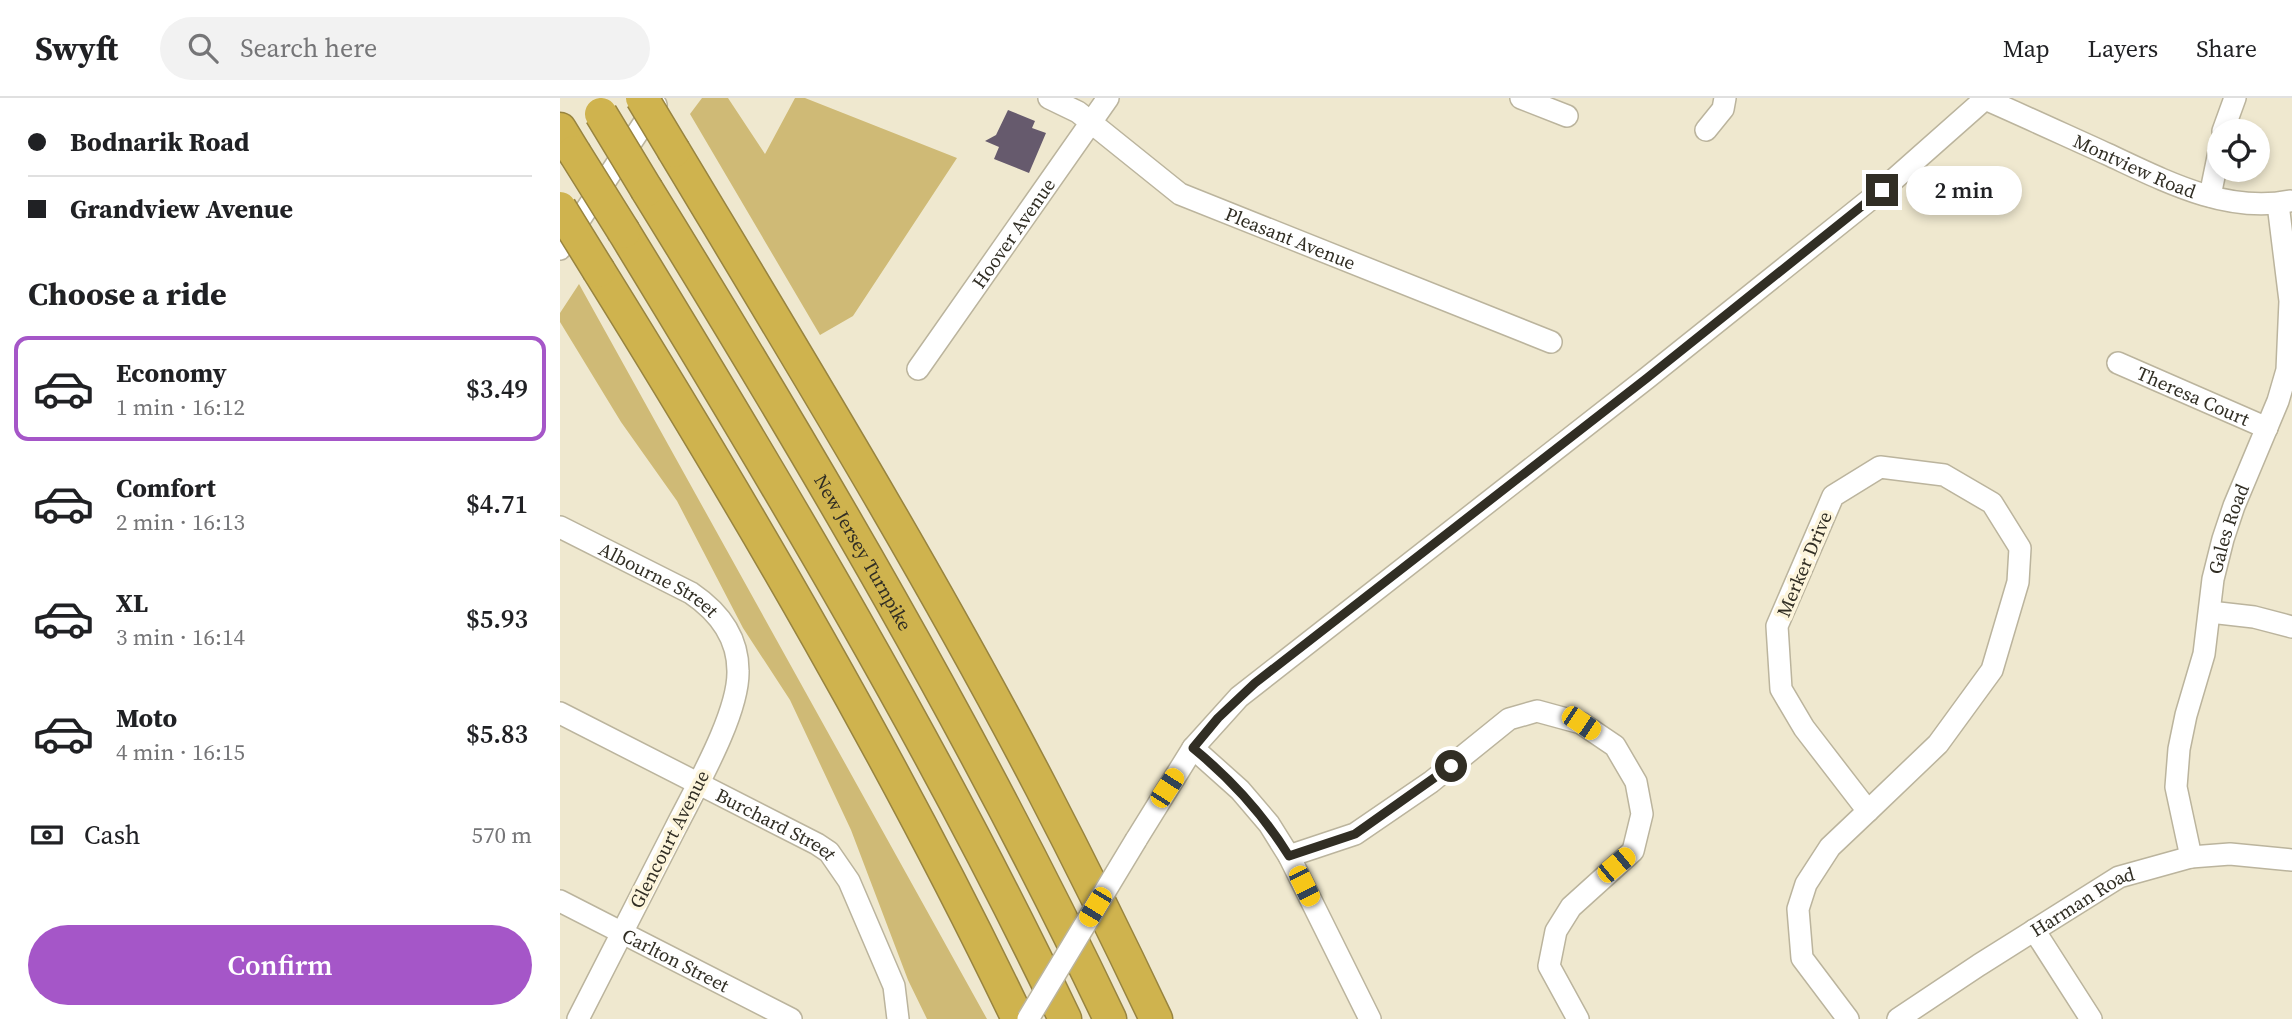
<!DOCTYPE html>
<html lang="en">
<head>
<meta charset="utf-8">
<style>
	:root { --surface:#fff; --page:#f2f2f2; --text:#202124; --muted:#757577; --line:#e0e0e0; --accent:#a556c8 }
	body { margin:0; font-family:"Source Serif 4",serif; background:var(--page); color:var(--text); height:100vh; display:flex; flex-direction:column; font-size:26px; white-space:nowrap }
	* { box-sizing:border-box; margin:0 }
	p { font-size:23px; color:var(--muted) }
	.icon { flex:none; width:38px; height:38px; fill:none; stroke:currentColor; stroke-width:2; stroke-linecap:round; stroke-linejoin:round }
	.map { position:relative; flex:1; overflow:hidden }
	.side { display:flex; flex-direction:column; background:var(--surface); width:560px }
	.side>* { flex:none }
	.guide { display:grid; align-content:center; height:154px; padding:0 28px; background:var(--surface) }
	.tools { position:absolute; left:1647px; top:21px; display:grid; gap:14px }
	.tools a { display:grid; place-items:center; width:63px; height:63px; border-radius:50%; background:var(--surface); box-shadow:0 4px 10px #0003; font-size:35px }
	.end { position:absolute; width:32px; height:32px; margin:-16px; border:9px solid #312e24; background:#fff; box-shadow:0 0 0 4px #fff }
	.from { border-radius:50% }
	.bubble { position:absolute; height:49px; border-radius:24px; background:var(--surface); box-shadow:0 4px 10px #0003; font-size:23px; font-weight:600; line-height:49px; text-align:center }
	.car { position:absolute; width:21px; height:42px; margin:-21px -10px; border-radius:9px; box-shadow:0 0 5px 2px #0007; background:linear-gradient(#f5c518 24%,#345 0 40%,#f5c518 0 76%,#345 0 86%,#f5c518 0) }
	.guide b { display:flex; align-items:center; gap:24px; height:66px; font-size:26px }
	.guide b+b { border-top:2px solid var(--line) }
	.guide i { width:18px; height:18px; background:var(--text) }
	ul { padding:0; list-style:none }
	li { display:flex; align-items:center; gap:21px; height:105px; margin:0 14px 10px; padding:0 14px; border:4px solid transparent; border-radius:14px }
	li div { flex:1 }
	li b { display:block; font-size:26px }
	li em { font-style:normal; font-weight:600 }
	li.active { border-color:var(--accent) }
	li>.icon { width:63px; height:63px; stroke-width:1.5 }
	h2 { padding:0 28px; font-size:32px; line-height:84px }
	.pay { display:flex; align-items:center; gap:18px; height:77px; padding:0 28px; font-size:26px }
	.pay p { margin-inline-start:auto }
	.cta { display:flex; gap:14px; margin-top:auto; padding:14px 28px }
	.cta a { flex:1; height:80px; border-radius:42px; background:var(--accent); color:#fff; font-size:28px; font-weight:600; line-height:80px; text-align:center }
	header { display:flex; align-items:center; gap:42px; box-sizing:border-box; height:98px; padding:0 35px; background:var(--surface); border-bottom:2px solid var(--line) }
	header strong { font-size:33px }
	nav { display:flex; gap:38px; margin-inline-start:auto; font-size:24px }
	.search { width:490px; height:63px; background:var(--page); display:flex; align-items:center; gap:18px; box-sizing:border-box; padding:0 24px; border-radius:38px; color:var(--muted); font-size:26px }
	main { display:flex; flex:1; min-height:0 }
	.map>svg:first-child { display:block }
</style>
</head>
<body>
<header>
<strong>Swyft</strong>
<div class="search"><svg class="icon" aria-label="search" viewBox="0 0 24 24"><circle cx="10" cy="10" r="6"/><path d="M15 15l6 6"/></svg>Search here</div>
<nav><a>Map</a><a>Layers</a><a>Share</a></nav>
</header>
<main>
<section class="side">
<div class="guide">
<b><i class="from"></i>Bodnarik Road</b>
<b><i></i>Grandview Avenue</b>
</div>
<h2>Choose a ride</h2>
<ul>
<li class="active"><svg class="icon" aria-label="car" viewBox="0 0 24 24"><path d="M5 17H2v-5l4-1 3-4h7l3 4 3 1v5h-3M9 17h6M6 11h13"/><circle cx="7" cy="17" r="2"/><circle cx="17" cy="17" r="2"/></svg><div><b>Economy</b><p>1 min · 16:12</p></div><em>$3.49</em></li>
<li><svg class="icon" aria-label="car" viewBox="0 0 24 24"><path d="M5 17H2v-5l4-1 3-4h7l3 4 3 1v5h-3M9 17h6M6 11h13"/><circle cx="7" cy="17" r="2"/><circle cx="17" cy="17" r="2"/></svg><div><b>Comfort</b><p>2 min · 16:13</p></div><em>$4.71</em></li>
<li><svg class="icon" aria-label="car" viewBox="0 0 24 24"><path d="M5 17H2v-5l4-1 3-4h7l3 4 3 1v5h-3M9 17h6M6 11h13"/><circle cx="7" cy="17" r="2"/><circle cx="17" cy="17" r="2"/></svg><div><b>XL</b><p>3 min · 16:14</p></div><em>$5.93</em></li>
<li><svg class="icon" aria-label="car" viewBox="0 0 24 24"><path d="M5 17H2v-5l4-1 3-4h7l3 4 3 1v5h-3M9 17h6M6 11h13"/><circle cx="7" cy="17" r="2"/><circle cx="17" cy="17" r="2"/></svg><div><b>Moto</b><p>4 min · 16:15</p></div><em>$5.83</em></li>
</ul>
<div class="pay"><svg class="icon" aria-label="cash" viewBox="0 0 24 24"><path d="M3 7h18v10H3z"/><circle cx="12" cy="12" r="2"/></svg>Cash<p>570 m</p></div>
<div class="cta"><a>Confirm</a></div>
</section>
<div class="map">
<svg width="1732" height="921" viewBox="0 0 1732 921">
	<rect width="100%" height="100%" fill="#efe8cf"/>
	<!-- green -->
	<path fill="#cfba76" d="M142,0H168L205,56L235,0H245L397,60L293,218L260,237L130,16Z
		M19,186L427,921H367L348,882L291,732L230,602L183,530L117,403L61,324L0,224V215Z"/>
	<!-- building -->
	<path fill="#665a6d" d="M448,12L475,23L472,30L486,35L469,75L434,61L439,49L425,43L436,37Z"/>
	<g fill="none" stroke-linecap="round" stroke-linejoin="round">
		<!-- minor casing -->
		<g stroke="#bbb49d" stroke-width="24">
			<g id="minor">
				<path id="s1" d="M489,0L518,14L620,96L991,244"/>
				<path d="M961,0L1007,18"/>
				<path id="s2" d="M1425,1C1466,19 1507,38 1547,56C1603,82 1666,116 1730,103"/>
				<path d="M1146,32L1163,11L1165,0"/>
				<path d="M1663,33L1675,0"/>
				<path d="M1650,98L1659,54"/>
				<path d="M0,151L96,7"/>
				<path id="s3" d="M1558,265L1707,330"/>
				<path id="s4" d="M358,271L548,0"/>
				<path d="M1320,369L1384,377L1432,405L1460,450L1458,484L1432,572L1378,646L1308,713L1244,630L1221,591L1217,528L1273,398Z"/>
				<path id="s5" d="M0,429L131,495C159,514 178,539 178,573C179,616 135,691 115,731C83,794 50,857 18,921"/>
				<path d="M1650,514L1694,519L1732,529"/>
				<path id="s6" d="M0,615L257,746L269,754L289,783L334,888L338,921"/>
				<path d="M633,650L680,692L709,726L729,758L810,921"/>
				<path d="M576,742L633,650L679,599L1087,280L1322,92L1426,0"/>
				<path d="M729,758L795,736L871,684L949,621L977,613L1021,625L1055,648L1076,684L1082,716L1073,753L1011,809L996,833L989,868L1018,921"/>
				<path id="s7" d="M1631,759L1616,689L1619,651L1626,617L1644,556L1653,481L1663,441L1674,408L1718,303L1727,272L1730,203L1718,106"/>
				<path id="s8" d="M0,803L231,921"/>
				<path d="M1474,832L1531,921"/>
				<path d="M1288,921L1242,860L1238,811L1246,786L1270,749L1308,713"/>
				<path id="s9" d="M1338,921L1419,867L1559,779L1631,759L1670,756L1732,762"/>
			</g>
		</g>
		<!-- highway casing -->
		<g stroke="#98843f" stroke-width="35">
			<g id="highway">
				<path d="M0,31L14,54"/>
				<path d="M114,53C240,263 368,472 481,689C521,766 559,843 596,921"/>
				<path id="s10" d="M87,92C253,361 414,635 550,921"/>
				<path d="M64,134C221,391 375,649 505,921"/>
				<path d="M39,173C190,416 334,663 458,921"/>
			</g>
		</g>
		<!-- minor -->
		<use href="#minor" stroke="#fff" stroke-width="21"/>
		<!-- highway -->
		<use href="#highway" stroke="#cfb34e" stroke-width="32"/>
		<!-- minor-bridge casing -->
		<g stroke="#bbb49d" stroke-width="24" stroke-linecap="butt">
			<path id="minor-bridge" d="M468,921L576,742"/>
		</g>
		<!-- highway-bridge casing -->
		<g stroke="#98843f" stroke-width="35" stroke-linecap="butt">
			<path id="highway-bridge" d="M82,0L114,53
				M41,16L87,92
				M14,54L64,134
				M0,110L39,173"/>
		</g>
		<!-- minor-bridge -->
		<use href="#minor-bridge" stroke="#fff" stroke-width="21"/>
		<!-- highway-bridge -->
		<use href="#highway-bridge" stroke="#cfb34e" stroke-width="32"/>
	</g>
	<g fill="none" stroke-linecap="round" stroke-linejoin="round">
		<!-- route -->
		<path stroke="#312e24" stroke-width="9" d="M891,668L795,736L729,758C703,716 672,682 633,650L658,620L695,585L1087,280L1322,92"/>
	</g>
	<g text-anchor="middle" stroke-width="7" stroke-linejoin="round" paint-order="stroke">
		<!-- street labels -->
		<g font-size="19" fill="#312e24" stroke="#fdf5dc">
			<text dy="7" stroke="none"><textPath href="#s2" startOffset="164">Montview Road</textPath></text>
			<text dy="7" stroke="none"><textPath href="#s4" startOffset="166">Hoover Avenue</textPath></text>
			<text dy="7" stroke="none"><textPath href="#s1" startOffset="282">Pleasant Avenue</textPath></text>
			<text dy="7" stroke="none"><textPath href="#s3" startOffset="82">Theresa Court</textPath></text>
			<text dy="7" stroke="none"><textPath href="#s7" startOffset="336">Gales Road</textPath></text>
			<text dy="7" stroke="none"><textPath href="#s10" startOffset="422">New Jersey Turnpike</textPath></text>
			<text transform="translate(1244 466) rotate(-67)" y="7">Merker Drive</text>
			<text dy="7" stroke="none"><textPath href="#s5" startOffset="112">Albourne Street</textPath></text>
			<text dy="7" stroke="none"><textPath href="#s6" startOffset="243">Burchard Street</textPath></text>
			<text transform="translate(109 741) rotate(-63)" y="7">Glencourt Avenue</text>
			<text dy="7" stroke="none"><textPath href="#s9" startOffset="219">Harman Road</textPath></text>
			<text dy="7" stroke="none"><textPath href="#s8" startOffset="130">Carlton Street</textPath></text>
		</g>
	</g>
</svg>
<div class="tools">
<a><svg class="icon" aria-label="locate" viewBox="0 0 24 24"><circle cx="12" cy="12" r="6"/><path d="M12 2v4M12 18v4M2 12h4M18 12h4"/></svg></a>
</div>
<i class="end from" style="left:891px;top:668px"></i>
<i class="end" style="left:1322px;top:92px"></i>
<div class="bubble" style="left:1346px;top:68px;width:116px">2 min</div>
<i class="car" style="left:1021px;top:625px;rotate:124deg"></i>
<i class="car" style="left:607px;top:690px;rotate:33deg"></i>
<i class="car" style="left:1056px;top:767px;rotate:50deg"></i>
<i class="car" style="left:744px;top:788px;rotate:154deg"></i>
<i class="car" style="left:535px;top:809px;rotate:211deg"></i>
</div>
</main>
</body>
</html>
